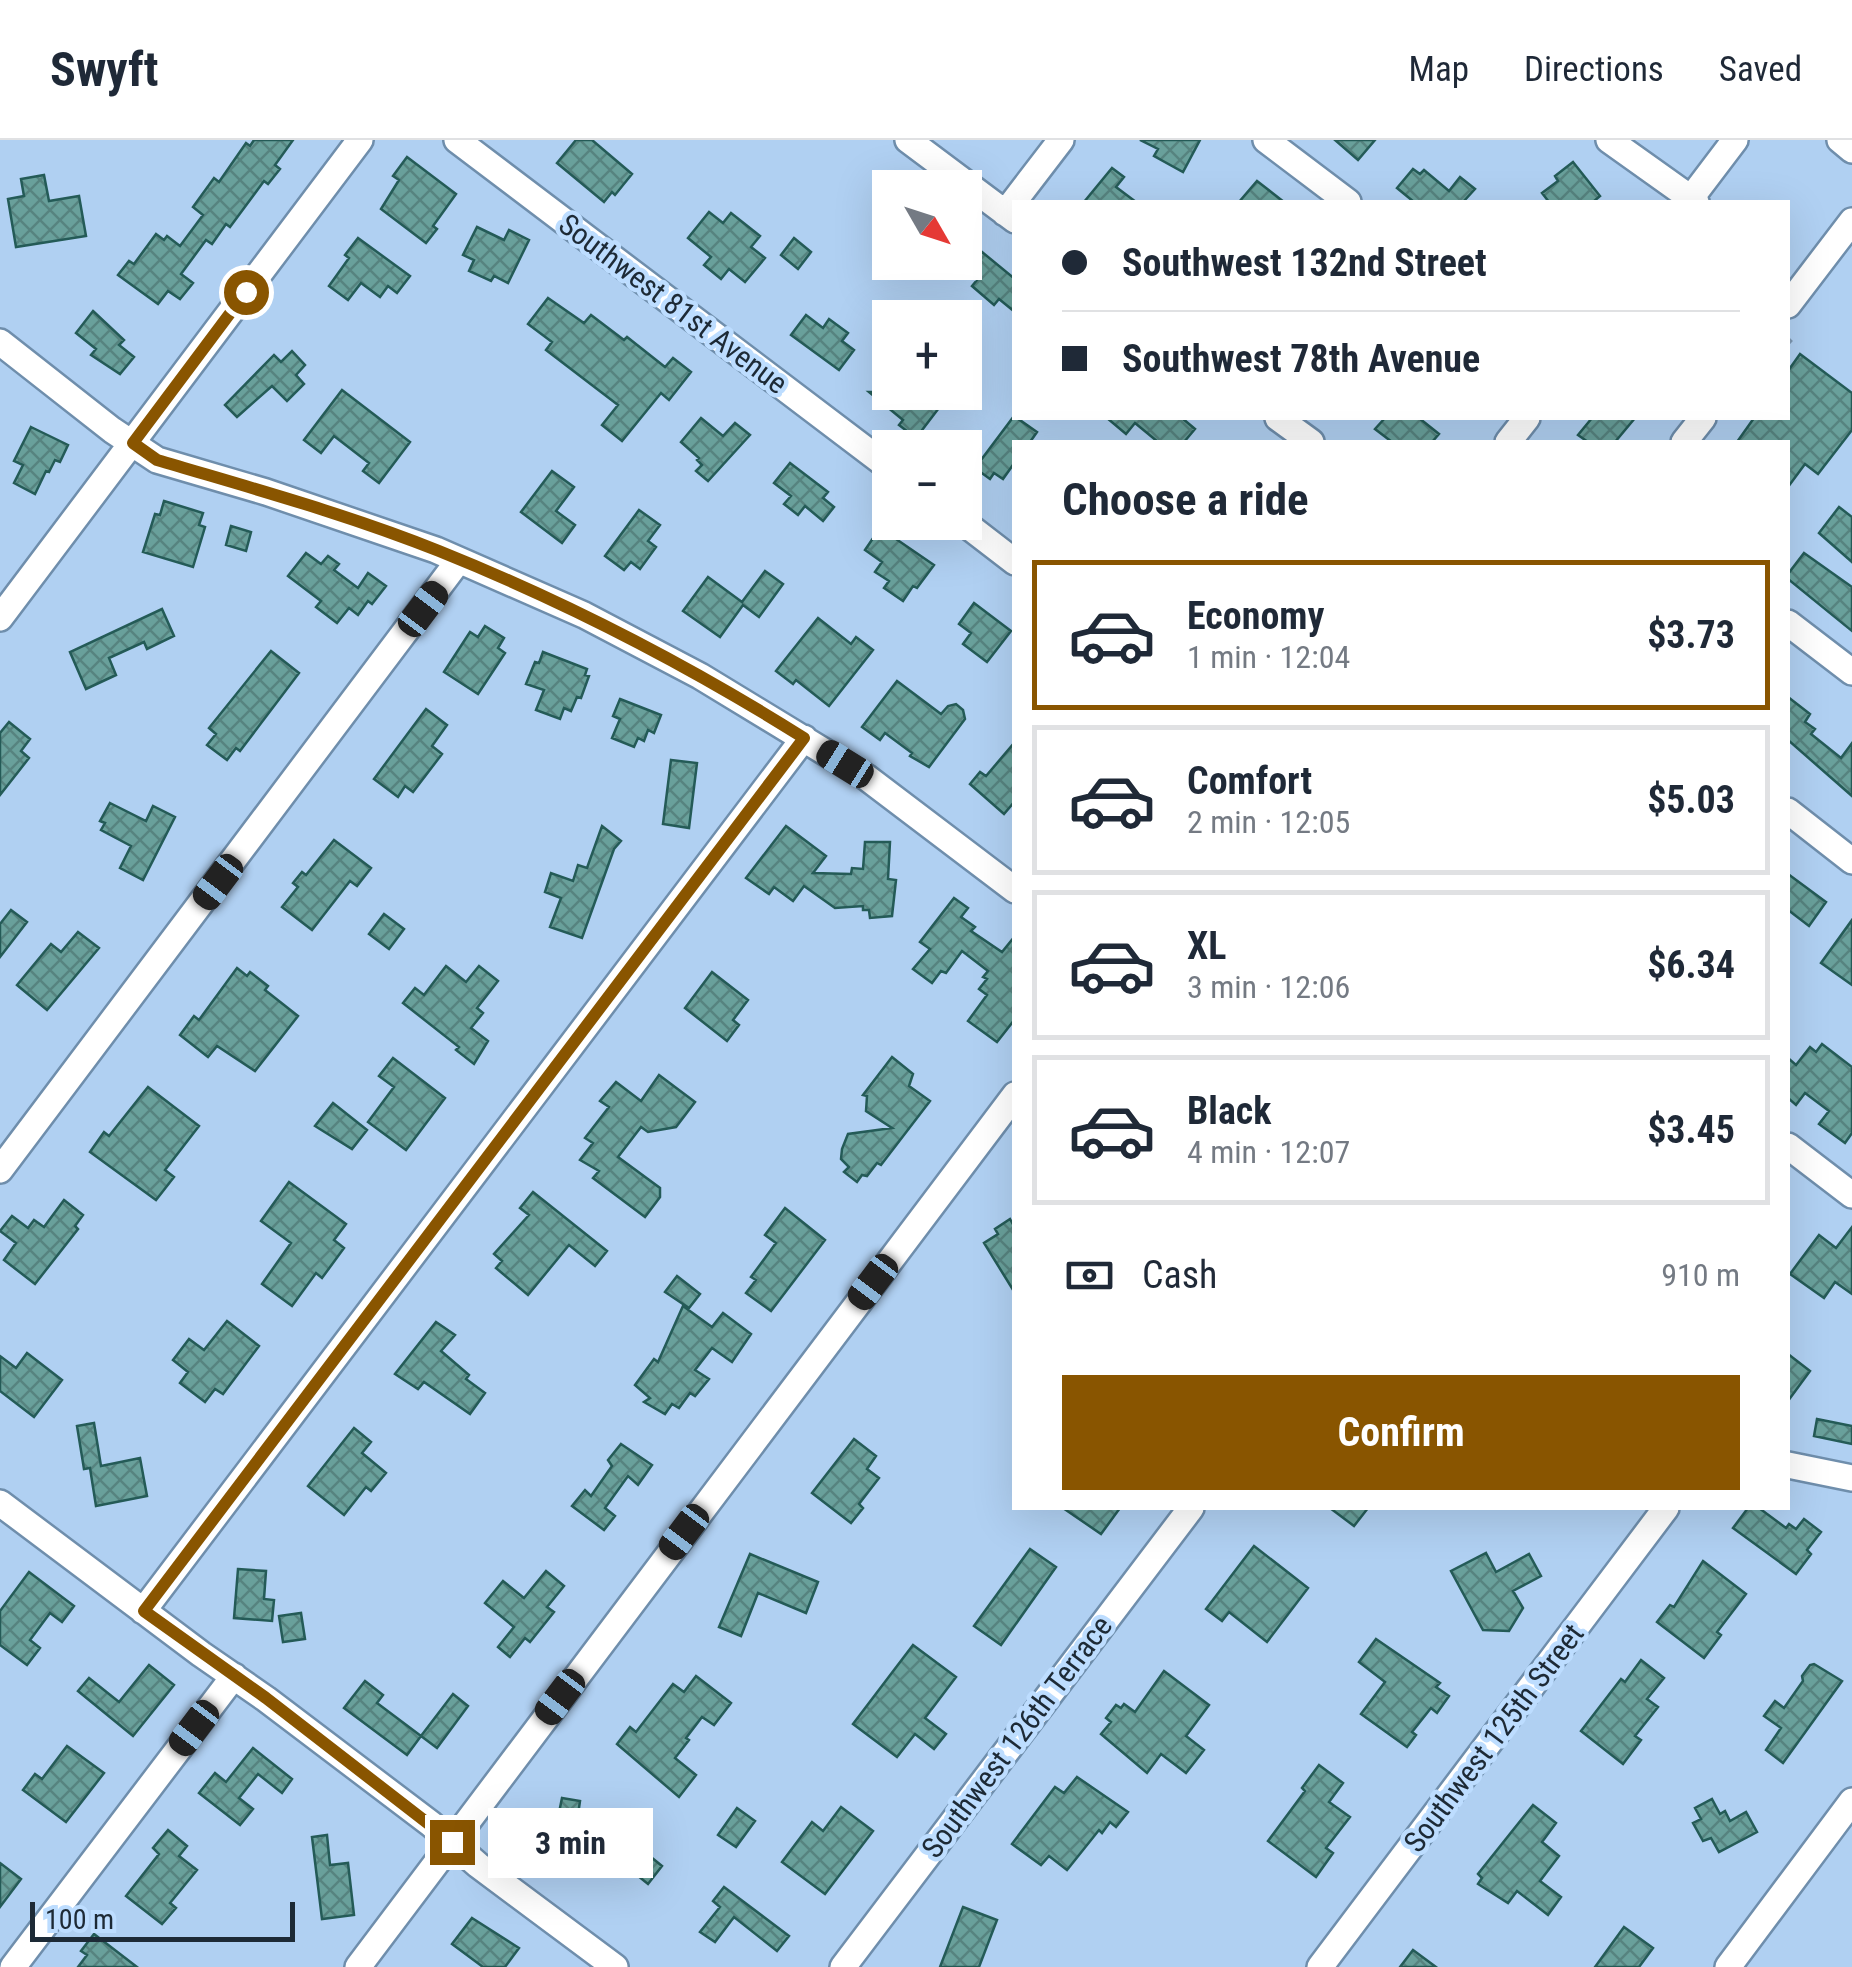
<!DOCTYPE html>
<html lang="en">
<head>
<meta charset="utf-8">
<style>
	:root { --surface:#fff; --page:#f2f2f3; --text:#1f2937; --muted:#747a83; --line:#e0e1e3; --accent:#895500 }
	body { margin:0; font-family:"Roboto Condensed",sans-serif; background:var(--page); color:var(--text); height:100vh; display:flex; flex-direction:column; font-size:38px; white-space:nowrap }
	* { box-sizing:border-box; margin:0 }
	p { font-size:32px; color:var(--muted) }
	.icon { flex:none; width:55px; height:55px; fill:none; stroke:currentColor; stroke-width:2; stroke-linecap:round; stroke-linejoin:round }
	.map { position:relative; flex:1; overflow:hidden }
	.sheet { position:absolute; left:1012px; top:300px; width:778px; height:1070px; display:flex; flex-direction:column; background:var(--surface); border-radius:0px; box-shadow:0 10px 40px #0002 }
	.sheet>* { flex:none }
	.top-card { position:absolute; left:1012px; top:60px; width:778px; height:220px; border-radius:0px; box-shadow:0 10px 40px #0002; display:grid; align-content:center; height:220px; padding:0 50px; background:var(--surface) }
	.needle { width:65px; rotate:129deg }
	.fabs { position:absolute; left:872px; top:30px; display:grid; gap:20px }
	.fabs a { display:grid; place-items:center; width:110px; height:110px; border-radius:0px; background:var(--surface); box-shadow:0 10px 40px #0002; font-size:50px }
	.scale { position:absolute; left:30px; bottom:25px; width:265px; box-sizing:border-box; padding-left:10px; border:5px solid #1d2a36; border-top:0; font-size:28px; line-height:35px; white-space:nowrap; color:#1d2a36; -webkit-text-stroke:8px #bdddff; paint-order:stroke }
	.end { position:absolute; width:45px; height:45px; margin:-22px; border:12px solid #895500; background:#fff; box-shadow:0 0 0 5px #fff }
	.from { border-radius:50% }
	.bubble { position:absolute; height:70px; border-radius:0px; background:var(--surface); box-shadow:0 10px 40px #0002; font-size:32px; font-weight:700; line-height:70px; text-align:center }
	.car { position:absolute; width:30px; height:60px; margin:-30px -15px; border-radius:12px; box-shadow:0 0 8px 2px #0007; background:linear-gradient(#222 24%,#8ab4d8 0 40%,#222 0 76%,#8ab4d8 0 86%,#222 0) }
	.top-card b { display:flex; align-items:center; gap:35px; height:95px; font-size:38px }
	.top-card b+b { border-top:2px solid var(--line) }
	.top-card i { width:25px; height:25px; background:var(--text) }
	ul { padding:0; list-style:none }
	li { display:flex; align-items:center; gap:30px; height:150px; margin:0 20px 15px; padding:0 30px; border:5px solid var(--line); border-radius:0px }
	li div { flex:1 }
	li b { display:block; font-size:38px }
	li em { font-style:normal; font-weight:700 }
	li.active { border-color:var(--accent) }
	li>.icon { width:90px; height:90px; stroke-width:1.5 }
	h2 { padding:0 50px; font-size:45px; line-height:120px }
	.pay { display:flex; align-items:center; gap:25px; height:110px; padding:0 50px; font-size:38px }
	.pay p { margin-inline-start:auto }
	.action { display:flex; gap:20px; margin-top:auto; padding:20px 50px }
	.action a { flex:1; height:115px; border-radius:0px; background:var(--accent); color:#fff; font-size:40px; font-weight:700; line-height:115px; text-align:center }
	header { display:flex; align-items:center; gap:60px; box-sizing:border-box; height:140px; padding:0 50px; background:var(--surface); border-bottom:2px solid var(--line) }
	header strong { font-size:48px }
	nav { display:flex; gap:55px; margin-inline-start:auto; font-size:35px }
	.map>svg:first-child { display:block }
</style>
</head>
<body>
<header>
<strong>Swyft</strong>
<nav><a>Map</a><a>Directions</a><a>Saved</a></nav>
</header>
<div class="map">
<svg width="1852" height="1827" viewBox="0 0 1852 1827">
	<defs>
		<pattern id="building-cross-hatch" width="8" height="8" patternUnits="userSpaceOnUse" patternTransform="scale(2.5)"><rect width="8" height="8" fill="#69a09b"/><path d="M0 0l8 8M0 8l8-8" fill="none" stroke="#56837f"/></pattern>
	</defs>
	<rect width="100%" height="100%" fill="#b0d0f2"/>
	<!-- building -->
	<path fill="url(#building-cross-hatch)" stroke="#245b57" stroke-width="2.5" d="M254,0H293L275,25L280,29L268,44L264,41L230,87L226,84L212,104L206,100L181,134L193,143L180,159L168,151L158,164L118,135L129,121L134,124L156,94L164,100L167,96L180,106L203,75L193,67L214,38L219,42L246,3L250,6Z
		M576,0H592L632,34L615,55L612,52L604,62L557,23Z
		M1140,0H1200L1183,32L1154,16L1158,9Z
		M1335,0H1375L1358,20Z
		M407,17L456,54L433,86L437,89L426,103L381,69L399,40L393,36Z
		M1573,22L1600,56L1593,62H1549L1542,53L1558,41L1555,36Z
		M1112,28L1124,37L1116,47L1136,62H1084Z
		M1413,29L1420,34L1424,30L1449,51L1460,37L1475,49L1463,62H1414L1397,48Z
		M44,35L49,61L79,56L86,96L16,107L8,59L24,56L21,39Z
		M1257,41L1284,62H1239Z
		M709,72L723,83L731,73L760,96L751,107L765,118L745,142L729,129L721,139L704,125L711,117L688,98Z
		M477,87L504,100L509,90L529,100L508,143L494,136L491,141L469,131L474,120L463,115Z
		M358,98L410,136L397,153L388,146L380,157L361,143L348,160L329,146L349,118L345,115Z
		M794,98L811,112L798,129L781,115Z
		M982,112L1015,139V172L999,159L994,165L972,146L977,140L966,131Z
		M548,158L584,183L591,175L624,200L627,197L665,227L673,218L691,232L669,260L661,253L622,301L602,285L618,265L546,210L552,202L528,184Z
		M93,171L124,200L119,205L134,217L120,234L91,215L96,209L76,193Z
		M806,175L823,188L829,179L848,193L842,201L854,210L839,230L791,195Z
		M292,211L305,225L296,235L304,244L287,261L272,246L237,277L225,265L274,215L281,222Z
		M1800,214L1852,253V290L1818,334L1805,324L1788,347V302H1737L1754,278H1788V231Z
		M890,231V252H935L945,260L916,298L899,285L903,280L869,252H874Z
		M342,250L410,302L379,343L363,331L369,323L334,296L321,313L304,300Z
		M1014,276L1037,292L1030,302H1015V322L1003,339L994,333L990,339L979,331L965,350V309L981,320Z
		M701,278L723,296L735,283L750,295L708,341L696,331L702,325L697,320L699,318L681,302Z
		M1107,278H1182L1195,289L1184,302H1158L1135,283L1126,294Z
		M1385,278H1419L1439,294L1432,302H1392L1375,289Z
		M1592,278H1635L1615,302H1588L1578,295Z
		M31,287L68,305L60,322L55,320L49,332L46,331L35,354L14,343L23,325L14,321Z
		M790,323L828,352L823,358L834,367L823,381L805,366L798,375L784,364L791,356L774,343Z
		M552,331L574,347L556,371L575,385L562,403L521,372Z
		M164,361L203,373L199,385L205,387L193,427L143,412L155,374L160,375Z
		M1839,367L1852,377V422L1819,393Z
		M639,370L660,385L648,401L656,407L640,429L631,422L624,430L605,416Z
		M231,386L251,392L246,411L226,405Z
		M880,388L934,425L917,448L913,446L903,461L884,448L889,441L875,432L882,422L865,410Z
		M306,413L321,424L328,416L339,424L334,430L358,448L368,433L386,446L372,464L368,461L358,475L349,468L337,483L316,467L321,461L288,436Z
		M1804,413L1852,447V491L1788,439V434Z
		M765,431L783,444L759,477L743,465L720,497L683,471L708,437L742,462Z
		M974,463L1011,491L987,522L963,504L971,493L959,484Z
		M162,469L174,496L147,509L144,502L109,518L116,535L86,549L70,512Z
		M818,478L851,504L856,497L873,510L829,566L796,540L793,544L776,531Z
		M485,486L504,498L498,508L505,513L478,554L444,532L470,492L478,497Z
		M271,511L299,533L240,611L236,608L227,620L207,605L216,594L209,588Z
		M543,512L587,529L585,535L589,536L581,558L577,557L571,571L564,568L560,579L536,570L544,550L526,544L535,522L539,523Z
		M897,541L941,574L948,566L956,564L963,570L965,579L929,627L910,616L912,613L885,593L880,600L862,587Z
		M1788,557L1810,574L1805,582L1815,589L1811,594L1841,618L1852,603V656L1788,600Z
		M620,559L661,575L654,593L648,590L644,601L638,598L634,607L612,598L620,579L613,576Z
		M426,569L447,585L432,606L442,614L413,652L405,646L398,657L374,639Z
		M9,582L30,599L21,611L29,618L0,655V593Z
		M1015,602V661L1004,674L970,644L980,632L986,636Z
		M671,620L697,623L689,688L663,684Z
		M110,663L146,681L153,666L175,677L143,740L120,728L131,706L101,690L105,683L100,681Z
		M602,686L621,701L614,709L582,798L550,787L561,758L545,752L551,733L573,741L578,725L587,728Z
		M786,686L826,716L813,733L851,734L852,728L863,729L865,702H890L888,739L896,740L892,776L870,778L869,770H863V766L835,768L804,746L793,761L774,747L769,754L746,738Z
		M334,700L371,728L357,746L350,741L312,790L282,767L298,747L293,743L302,732L306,735Z
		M1788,734L1826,762L1809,786L1788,770Z
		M954,758L968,768L961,777L975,787L971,791L1002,812L1015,796V879L997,902L968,881L987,855L979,849L987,839L983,837L988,831L962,811L946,833L941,831L932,843L913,829L930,809L920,802Z
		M11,770L27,782L0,817V784Z
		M384,774L404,789L389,809L369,794Z
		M1852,780V845L1821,823Z
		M78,792L99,808L47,870L17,845L51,804L61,812Z
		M446,826L466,842L479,826L498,841L477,868L483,873L471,888L488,901L474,924L456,910L459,907L403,863L415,848L424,855Z
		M237,828L247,836L250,832L268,846L265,850L298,876L255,931L217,906L208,917L180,895L194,876L199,880Z
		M712,832L748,860L733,880L739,885L727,901L685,868Z
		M1822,904L1852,927V993L1845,1003L1819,984L1829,971L1805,953L1796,965L1788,958V918L1796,925L1810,907L1816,912Z
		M892,917L913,934L909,946L930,961L881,1025L877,1023L867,1036L862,1035L857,1042L844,1032L849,1027L841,1019L842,1009L848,994L892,988L866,971L867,956L863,955Z
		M393,918L445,958L406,1010L368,982L394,947L379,936Z
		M659,935L695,962L676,987L648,992L641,987L618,1017L660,1048V1057L645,1077L593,1038L599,1031L580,1020L593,1003L585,998L609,967L600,961L616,942L641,961Z
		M148,947L199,986L165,1030L174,1037L156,1060L90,1012L104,992L109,996Z
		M333,963L367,990L352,1009L315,986Z
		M289,1042L346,1084L334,1100L344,1108L322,1138L316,1133L292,1166L262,1144L291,1103L261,1081Z
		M533,1052L607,1111L595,1126L569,1105L528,1155L496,1128L502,1121L494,1114L529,1075L520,1068Z
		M64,1060L83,1075L75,1086L78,1089L35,1144L4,1120L16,1103L0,1091L12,1076L28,1088L34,1080L44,1087Z
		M785,1068L825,1100L771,1171L746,1153L756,1140L751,1137L776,1103L765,1095Z
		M1010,1079L1015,1088V1153L984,1103L998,1094L995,1089Z
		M1852,1087V1154L1835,1142L1824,1158L1790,1134L1819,1095L1836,1108Z
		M677,1136L700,1154L689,1168L665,1152Z
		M683,1166L712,1187L723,1173L751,1194L732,1222L712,1208L695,1230L709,1239L695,1256L690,1253L679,1268L672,1264L665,1274L644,1262L650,1258L635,1245L654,1219L658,1222Z
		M227,1181L259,1206L223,1254L215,1249L205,1262L180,1243L188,1232L173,1220L189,1199L204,1210Z
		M436,1182L455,1195L441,1211L469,1235L466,1239L485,1253L470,1274L424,1242L418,1249L395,1234Z
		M27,1213L62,1240L34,1277L0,1251V1216L16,1228Z
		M1788,1214L1810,1231L1788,1261Z
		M1817,1279L1852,1286V1304L1814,1296Z
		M94,1283L101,1326L140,1318L147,1356L96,1366L90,1328L84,1329L77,1286Z
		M354,1288L371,1302L362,1313L386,1333L371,1351L366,1347L344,1375L308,1346Z
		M854,1299L876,1316L867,1329L879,1338L859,1364L863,1368L851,1383L812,1353Z
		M621,1304L652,1325L638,1345L628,1336L605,1368L615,1376L604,1390L572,1366L585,1350L591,1356L612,1326L608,1320Z
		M1063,1368H1120L1101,1394Z
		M1330,1368H1368L1354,1386Z
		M1748,1368H1759L1786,1388L1789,1384L1796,1389L1804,1379L1821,1392L1807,1410L1811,1414L1796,1434L1733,1388Z
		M1254,1406L1308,1448L1267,1502L1229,1472L1222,1481L1206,1469Z
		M1030,1409L1056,1427L1001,1505L974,1486Z
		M1486,1413L1496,1432L1529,1414L1541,1436L1513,1451L1523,1468L1509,1491L1483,1490L1451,1431Z
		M750,1414L818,1442L806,1473L758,1453L741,1496L719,1487Z
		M1703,1421L1746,1454L1717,1492L1721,1495L1704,1518L1657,1482L1670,1465L1674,1467Z
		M238,1429L266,1431L264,1459L274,1460L272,1481L234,1478Z
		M546,1431L564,1446L547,1467L554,1472L530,1502L525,1498L510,1517L498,1507L514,1487L485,1463L503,1441L524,1458Z
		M29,1432L74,1466L62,1482L50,1473L30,1500L40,1508L27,1525L0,1505V1471Z
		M301,1473L305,1499L283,1502L279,1476Z
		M1376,1499L1440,1543L1436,1547L1449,1556L1437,1573L1431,1568L1412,1592L1416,1595L1407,1607L1361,1574L1385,1542L1359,1522Z
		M913,1505L956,1537L925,1578L946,1594L934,1609L915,1594L897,1617L853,1584Z
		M1641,1520L1664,1538L1647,1559L1658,1567L1635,1596L1641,1600L1623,1624L1581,1591L1621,1539L1625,1542Z
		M1814,1524L1842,1541L1783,1623L1766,1610L1781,1588L1764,1576L1775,1561L1784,1568L1803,1541L1802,1536L1810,1525Z
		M149,1525L174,1545L133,1596L78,1551L89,1538L119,1562Z
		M1164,1531L1209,1565L1186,1596L1204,1610L1186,1633L1161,1614L1147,1633L1101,1594L1111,1582L1106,1578L1116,1565L1121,1568L1124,1564L1135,1572Z
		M696,1536L731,1563L714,1585L702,1577L686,1598L689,1600L675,1618L696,1635L679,1657L617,1604L630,1587L636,1592L673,1544L684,1552Z
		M365,1541L383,1555L377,1563L421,1596L407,1615L344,1568Z
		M453,1554L468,1566L437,1608L421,1596Z
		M67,1606L104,1633L66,1682L23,1650L35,1634L42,1639Z
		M253,1608L292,1639L282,1653L258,1634L239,1658L253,1669L240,1685L199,1653L215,1633L226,1642Z
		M1319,1625L1343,1643L1329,1662L1350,1677L1326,1708L1333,1713L1316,1737L1268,1701L1305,1651L1302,1648Z
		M1077,1637L1128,1672L1116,1687L1110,1682L1102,1693L1099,1690L1067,1730L1049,1716L1041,1725L1012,1704L1055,1647L1064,1653Z
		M562,1658L580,1661L579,1668L585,1670L582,1686L590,1688L588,1695L626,1703L622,1722L552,1707Z
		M1712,1659L1720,1674L1725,1671L1730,1681L1746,1672L1757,1692L1719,1712L1711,1698L1703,1701L1693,1683L1701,1679L1695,1668Z
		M1533,1665L1556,1683L1542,1702L1559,1716L1540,1741L1561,1757L1548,1775L1517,1751L1508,1763L1478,1744L1482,1738L1478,1734Z
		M841,1667L873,1691L825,1754L782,1722L812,1682L823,1691Z
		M737,1668L755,1681L736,1707L718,1695Z
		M168,1690L187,1706L179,1716L197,1730L170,1763L176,1768L162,1784L126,1756L159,1714L153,1708Z
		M327,1695L330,1725L348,1723L354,1775L322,1779L312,1697Z
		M646,1713L662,1726L648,1744L632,1731Z
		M0,1723L21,1739L0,1767Z
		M724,1747L789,1796L777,1811L734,1777L715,1802L700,1792L720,1767L713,1761Z
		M963,1767L997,1780L979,1827H940Z
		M472,1778L519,1808L505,1827H483L452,1804Z
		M1624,1787L1653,1808L1639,1827H1595Z
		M94,1794L137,1827H78L87,1815L81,1811Z
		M1413,1810L1436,1827H1400Z"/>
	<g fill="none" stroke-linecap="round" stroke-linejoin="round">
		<!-- minor casing -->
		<g stroke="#6f8eac" stroke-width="30">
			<path id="minor" d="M457,0L890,328
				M908,0L1015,80
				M1266,0L1348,62
				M1609,0L1696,62
				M1840,0L1852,10
				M1688,62L1735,0
				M1005,73L1061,0
				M1788,165L1852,81
				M0,202L112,290L157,320L266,352L436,410L584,475L700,536L866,637L1015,750
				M1278,278L1311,302
				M1508,302L1527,278
				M1684,302L1703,278
				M963,382L1015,422
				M0,478L360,0
				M1788,483L1852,532
				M1788,671L1852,721
				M1788,1006L1852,1055
				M0,1030L459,420
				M1788,1325L1852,1338
				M0,1363L201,1514L266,1559L431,1684L478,1725L615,1827
				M143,1471L804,598
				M13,1827L234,1536
				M358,1827L1015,955
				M843,1827L1191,1368
				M1320,1827L1666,1368
				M1728,1827L1852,1661"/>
		</g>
		<!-- path -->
		<path stroke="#7d97b1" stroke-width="4" stroke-dasharray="5 5" stroke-linecap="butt" d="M1788,199L1794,205"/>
		<!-- minor -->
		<use href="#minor" stroke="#fff" stroke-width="25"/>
	</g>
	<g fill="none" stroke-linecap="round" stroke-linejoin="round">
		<!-- route -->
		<path stroke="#895500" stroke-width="12" d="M246,152L133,303L157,320C251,348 347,374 439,411C566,462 688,525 804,598L144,1471L266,1558L452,1702"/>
	</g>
	<g text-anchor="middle" stroke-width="9" stroke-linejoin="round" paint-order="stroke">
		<!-- street labels -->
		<g font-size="30" fill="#1d2a36" stroke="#bdddff">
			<text transform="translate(673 164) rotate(37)" y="10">Southwest 81st Avenue</text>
			<text transform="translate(1017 1597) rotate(-53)" y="10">Southwest 126th Terrace</text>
			<text transform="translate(1494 1598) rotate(-53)" y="10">Southwest 125th Street</text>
		</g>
	</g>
</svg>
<div class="fabs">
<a><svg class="needle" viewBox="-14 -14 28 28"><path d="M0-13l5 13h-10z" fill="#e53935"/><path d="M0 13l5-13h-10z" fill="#747a83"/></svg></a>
<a>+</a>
<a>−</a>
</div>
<div class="scale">100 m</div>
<i class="end from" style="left:246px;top:152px"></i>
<i class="end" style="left:452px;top:1702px"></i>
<div class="bubble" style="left:488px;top:1668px;width:165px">3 min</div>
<i class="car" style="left:423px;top:469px;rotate:37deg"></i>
<i class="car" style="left:845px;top:624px;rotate:302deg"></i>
<i class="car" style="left:218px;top:742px;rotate:217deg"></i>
<i class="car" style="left:873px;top:1142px;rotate:217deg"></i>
<i class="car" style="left:684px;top:1392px;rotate:217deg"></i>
<i class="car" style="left:560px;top:1557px;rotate:217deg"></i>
<i class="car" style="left:194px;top:1588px;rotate:217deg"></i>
<div class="top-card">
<b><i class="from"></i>Southwest 132nd Street</b>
<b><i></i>Southwest 78th Avenue</b>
</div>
<section class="sheet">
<h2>Choose a ride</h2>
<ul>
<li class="active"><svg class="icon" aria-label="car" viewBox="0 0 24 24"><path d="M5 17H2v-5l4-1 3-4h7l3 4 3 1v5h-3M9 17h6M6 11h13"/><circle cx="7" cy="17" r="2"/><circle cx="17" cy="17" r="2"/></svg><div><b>Economy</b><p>1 min · 12:04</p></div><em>$3.73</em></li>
<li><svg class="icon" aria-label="car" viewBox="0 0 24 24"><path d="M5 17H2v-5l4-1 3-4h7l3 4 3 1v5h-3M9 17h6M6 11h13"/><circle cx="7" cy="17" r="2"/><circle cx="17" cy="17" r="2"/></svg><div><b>Comfort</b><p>2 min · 12:05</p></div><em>$5.03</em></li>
<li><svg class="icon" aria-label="car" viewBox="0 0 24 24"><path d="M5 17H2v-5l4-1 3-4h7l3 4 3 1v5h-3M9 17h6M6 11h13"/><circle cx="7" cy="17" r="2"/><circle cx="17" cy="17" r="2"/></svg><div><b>XL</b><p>3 min · 12:06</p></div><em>$6.34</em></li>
<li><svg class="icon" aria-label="car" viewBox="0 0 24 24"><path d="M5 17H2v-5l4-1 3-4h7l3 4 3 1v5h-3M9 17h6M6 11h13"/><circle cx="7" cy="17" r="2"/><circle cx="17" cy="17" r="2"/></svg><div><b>Black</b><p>4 min · 12:07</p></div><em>$3.45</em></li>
</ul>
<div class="pay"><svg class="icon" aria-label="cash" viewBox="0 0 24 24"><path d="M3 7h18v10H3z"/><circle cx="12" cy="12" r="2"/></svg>Cash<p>910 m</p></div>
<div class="action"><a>Confirm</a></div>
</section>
</div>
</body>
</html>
